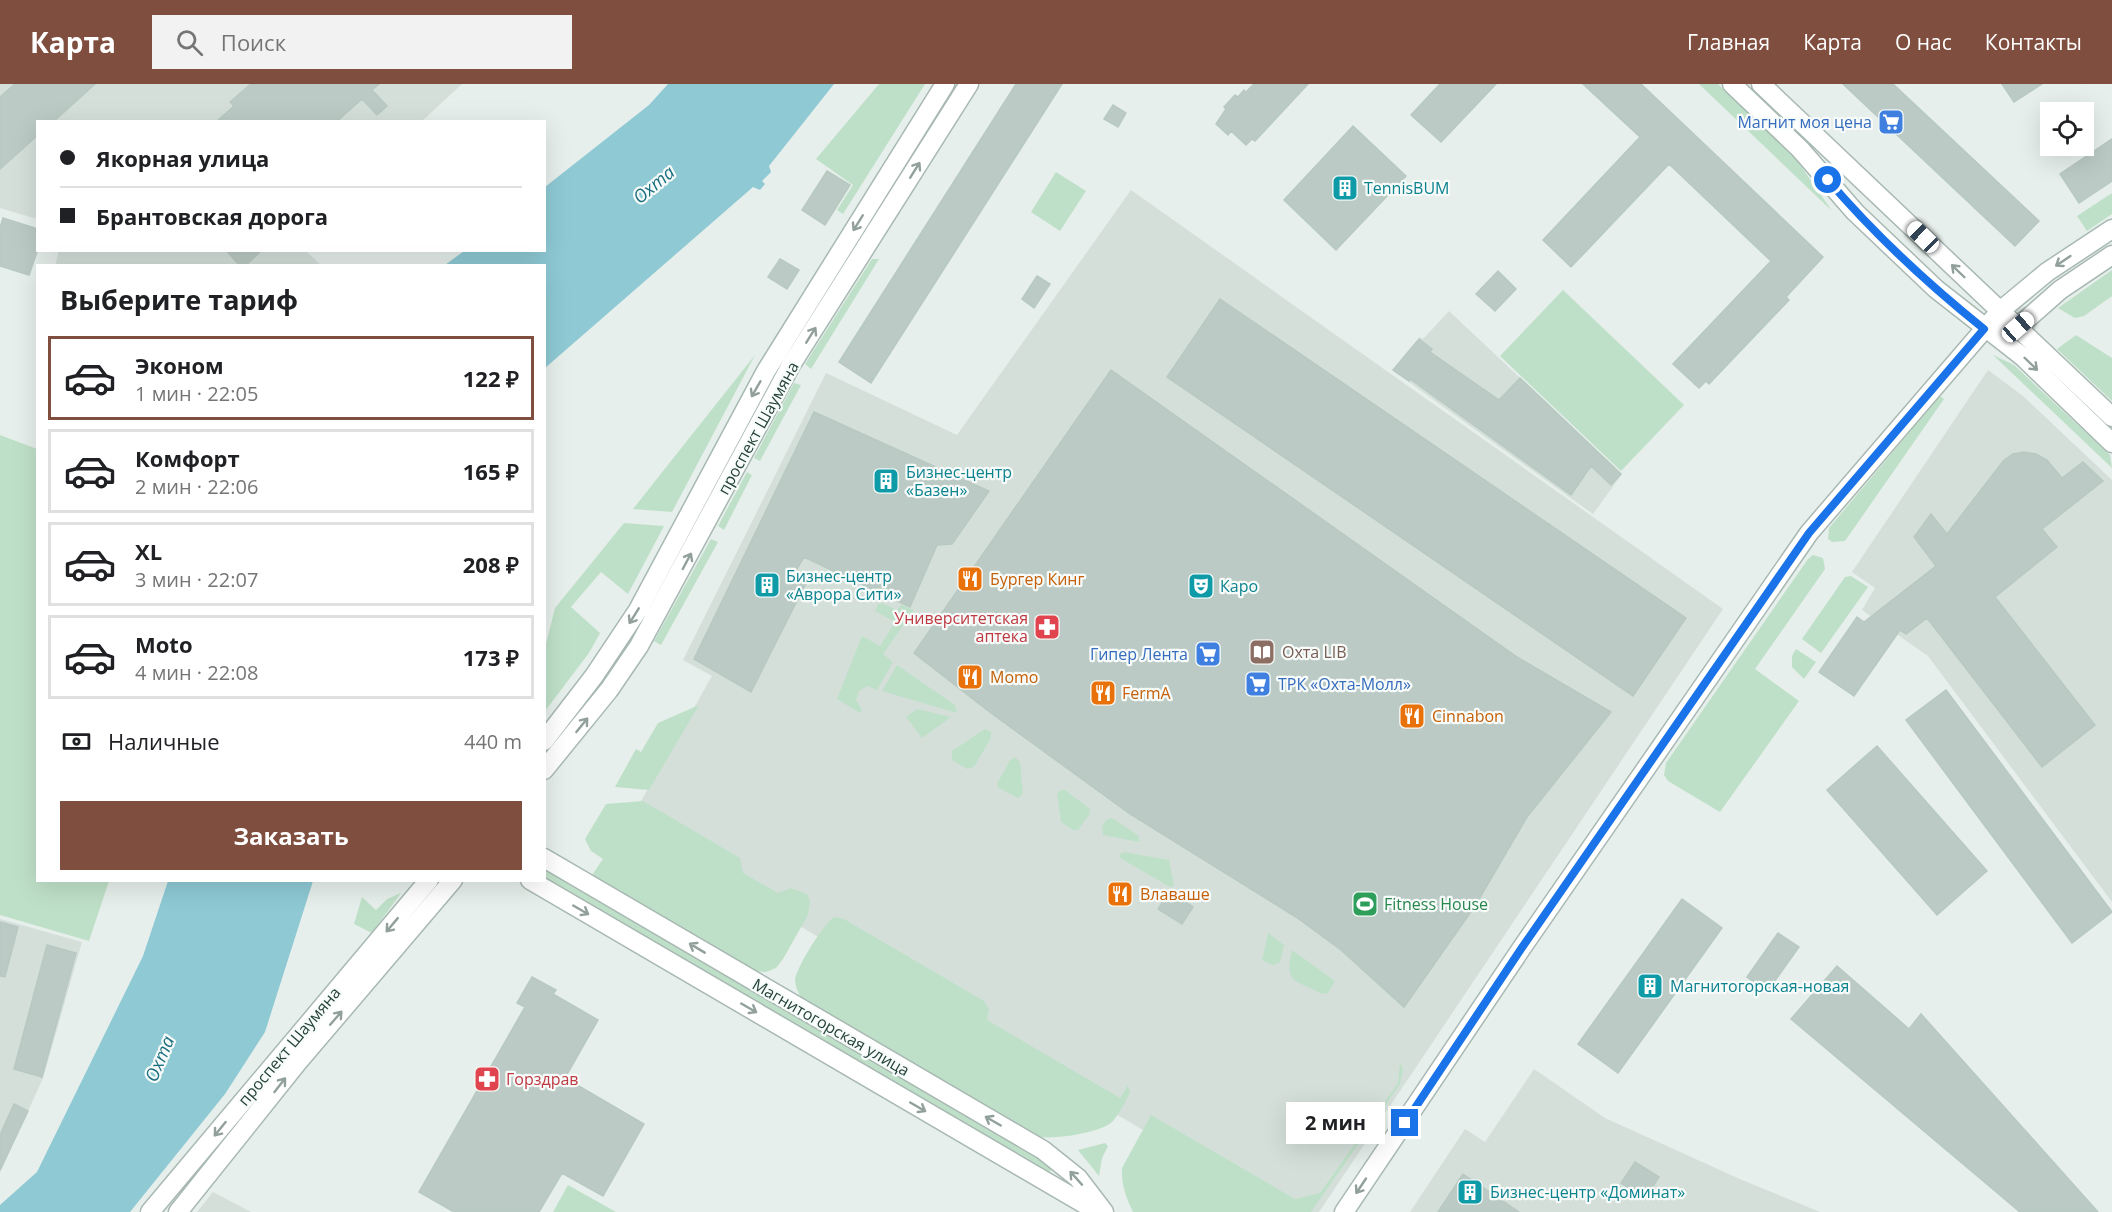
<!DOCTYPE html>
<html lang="ru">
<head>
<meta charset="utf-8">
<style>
	:root { --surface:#fff; --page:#f2f2f2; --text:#202124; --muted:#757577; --line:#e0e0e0; --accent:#7f4e3f }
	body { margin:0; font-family:"Open Sans",sans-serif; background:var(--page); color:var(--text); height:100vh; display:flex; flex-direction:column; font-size:22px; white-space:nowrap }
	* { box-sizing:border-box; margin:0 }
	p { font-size:20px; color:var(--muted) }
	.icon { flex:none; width:33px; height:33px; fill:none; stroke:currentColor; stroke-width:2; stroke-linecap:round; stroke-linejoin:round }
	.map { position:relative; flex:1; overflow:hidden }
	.panel { position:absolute; left:36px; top:180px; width:510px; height:618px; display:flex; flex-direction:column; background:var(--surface); border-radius:0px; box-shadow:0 6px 24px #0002 }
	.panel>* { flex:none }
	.guide { position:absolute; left:36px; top:36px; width:510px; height:132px; border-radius:0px; box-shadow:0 6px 24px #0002; display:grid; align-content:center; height:132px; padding:0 24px; background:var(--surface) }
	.buttons { position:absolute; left:2040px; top:18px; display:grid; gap:12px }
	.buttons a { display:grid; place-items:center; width:54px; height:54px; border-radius:0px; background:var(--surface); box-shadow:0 6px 24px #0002; font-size:30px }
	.end { position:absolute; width:27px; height:27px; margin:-14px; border:8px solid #1a73e8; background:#fff; box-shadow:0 0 0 3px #fff }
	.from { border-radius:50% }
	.bubble { position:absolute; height:42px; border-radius:0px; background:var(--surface); box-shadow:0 6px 24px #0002; font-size:20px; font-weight:700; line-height:42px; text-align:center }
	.car { position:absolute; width:18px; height:36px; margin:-18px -9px; border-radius:8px; box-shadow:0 0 4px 2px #0007; background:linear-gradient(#fff 24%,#345 0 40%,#fff 0 76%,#345 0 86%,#fff 0) }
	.guide b { display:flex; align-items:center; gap:21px; height:57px; font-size:22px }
	.guide b+b { border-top:2px solid var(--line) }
	.guide i { width:15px; height:15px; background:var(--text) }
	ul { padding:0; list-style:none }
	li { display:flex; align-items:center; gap:18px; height:84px; margin:0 12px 9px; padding:0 12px; border:3px solid var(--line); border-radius:0px }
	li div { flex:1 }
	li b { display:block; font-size:22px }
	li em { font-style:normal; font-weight:700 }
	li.selected { border-color:var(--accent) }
	li>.icon { width:54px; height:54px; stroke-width:1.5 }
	h2 { padding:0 24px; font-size:27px; line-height:72px }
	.pay { display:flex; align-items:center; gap:15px; height:66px; padding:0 24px; font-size:22px }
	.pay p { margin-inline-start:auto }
	.cta { display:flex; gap:12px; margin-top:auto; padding:12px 24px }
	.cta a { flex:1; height:69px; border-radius:0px; background:var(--accent); color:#fff; font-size:24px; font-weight:700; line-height:69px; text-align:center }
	header { display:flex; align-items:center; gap:36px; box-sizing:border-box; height:84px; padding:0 30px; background:var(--accent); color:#fff }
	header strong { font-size:28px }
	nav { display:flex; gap:33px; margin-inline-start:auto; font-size:21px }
	.search { width:420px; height:54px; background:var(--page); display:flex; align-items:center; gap:15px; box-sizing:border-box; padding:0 21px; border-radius:0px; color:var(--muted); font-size:22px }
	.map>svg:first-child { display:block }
</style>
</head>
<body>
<header>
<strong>Карта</strong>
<div class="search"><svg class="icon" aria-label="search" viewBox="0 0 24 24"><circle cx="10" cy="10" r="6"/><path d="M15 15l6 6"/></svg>Поиск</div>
<nav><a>Главная</a><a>Карта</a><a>О нас</a><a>Контакты</a></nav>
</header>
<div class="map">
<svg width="2112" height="1128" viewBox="0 0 2112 1128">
	<rect width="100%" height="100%" fill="#e6efeb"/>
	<!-- built -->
	<path fill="#d4dfda" d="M0,0H462L422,37L38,38L37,135L0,124Z
		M1131,106L1723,525L1319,1128H1281L628,740L712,592L683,576L826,289L957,351Z
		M59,166L306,167L321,181L55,182Z
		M1449,227L1622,390L1593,430L1392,286L1420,253L1423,255Z
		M1988,286L2023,312L2112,396V818L1928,572L1862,526L1875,504L1852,488Z
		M0,835L82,858L43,994L0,1089Z
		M1534,985L1605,1034L1742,1096L1820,1128H1410L1465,1045L1485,1058Z
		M213,1108L251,1128H197Z"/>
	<!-- green -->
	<path fill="#bfe0c8" d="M879,0H925L843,130L837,126L853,101L816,75Z
		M1699,0H1718L1794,72L1832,127Z
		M1056,88L1086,107L1060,147L1031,128Z
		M2112,109V130L2087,147L2077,132Z
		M872,175H879L811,285L805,280Z
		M2112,186V212L2084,232L2075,234L2058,224Z
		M1563,206L1684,321L1621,387L1500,272Z
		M2076,251L2112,274V317L2057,265Z
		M755,271L672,428L633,425Z
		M1993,271L2014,281L2110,371L2112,384Z
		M794,299L801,301L760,377L754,374Z
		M1940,312L1944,315L1845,457L1832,458L1828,455L1829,444Z
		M0,351L37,365L38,796L109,797L89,857L0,831Z
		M747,388L752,391L724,446L718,442Z
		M624,439L664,442L628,510L601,488L571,523L600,549L589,569L545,627V564L555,524Z
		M711,455L718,458L661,561L654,557Z
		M1813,471L1823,474L1825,485L1755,585L1799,617L1720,728L1668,697L1664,691L1666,679L1808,475Z
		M1851,492L1868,503L1821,569L1802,555L1845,493Z
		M882,519L897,526L901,521L914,526L883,570L893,578L877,606L867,602L859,607L856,616L862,626L860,629L837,615L862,552L880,562L895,538L875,527L878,520Z
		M1796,565L1816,578L1804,595L1792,583V572Z
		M897,581L955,621L957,629L882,607Z
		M699,621L649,706L615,703L636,665L641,668L658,639Z
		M917,625L951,633L922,654L906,633Z
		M985,645L991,648V654L974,683L967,685L952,676V667Z
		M1015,673L1020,678L1023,710L1018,714L999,704L997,700L1010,676Z
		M1060,706H1065L1090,725L1089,731L1078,746H1073L1061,738L1057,710Z
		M643,717L740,774L743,789L778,809L791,804L807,810L810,817L808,831L783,875L776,884L766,888L755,887L592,791L603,775L591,767L585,755L606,720Z
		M1112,734L1139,752V758L1103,751L1102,743L1106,736Z
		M1124,768L1169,776L1174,802L1170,803L1120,774V770Z
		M545,786L1052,1083V1086L1048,1088L545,794Z
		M401,809L372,849L354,840L362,813L376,826L387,815Z
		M834,833L844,835L984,917L989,925L987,936L1120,1014L1128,1001L1130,1008C1125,1018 1120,1029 1113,1037C1101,1049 1057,1055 1041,1053L801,914C798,908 795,902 795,896C797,882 823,841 834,833Z
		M1268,849L1284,861L1280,878L1273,881L1262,876Z
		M1292,866L1335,897L1328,909L1322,910C1294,895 1284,900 1292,866Z
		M1400,979L1403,985L1400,1000L1311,1128H1133C1126,1114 1121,1100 1122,1084L1151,1031L1295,1115L1320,1109L1398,999Z
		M1105,1059L1108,1062L1102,1074L1099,1092L1078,1066Z
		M568,1101L616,1128H553Z"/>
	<!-- water -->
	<path fill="#8ec9d4" d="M668,0H834L769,82L771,88L762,97L765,100L760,106L753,103L545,284L544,182L445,181L464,167L544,166L545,103L649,21Z
		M168,797H313L265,948L225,1010L130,1128H0V1121L37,1088L143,872Z"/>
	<!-- building -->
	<path fill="#bbcac4" stroke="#b8c9c2" stroke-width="1.5" d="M15,0H95L53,38H38V51L0,85V13Z
		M251,0H379L372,6L387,22L377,31L362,15L336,38H216L234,22L230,18Z
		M1016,0H1062L871,299L839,278Z
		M1254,0H1308L1255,57L1252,55L1246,61L1231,47L1228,51L1216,40L1226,25L1224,23L1235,11L1238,13L1244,6L1246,8Z
		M1440,0H1496L1441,58L1411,31Z
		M1583,0H1641L1823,173L1786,213L1789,216L1709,300L1706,297L1699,304L1673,280L1771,177L1669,80L1571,183L1543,156L1640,53Z
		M1843,0H1893L2039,137L2015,162Z
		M2002,0H2042L2014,18Z
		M1113,21L1126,29L1118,43L1104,35Z
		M1353,42L1406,92L1336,166L1284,116Z
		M2112,55V97L2079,119L2060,90Z
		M827,87L850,101L825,141L802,126Z
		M3,134L38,145V165L29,191L0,182V144Z
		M226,166H262L245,182H240Z
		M780,175L799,186L787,205L768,193Z
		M1498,187L1516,205L1495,227L1476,210Z
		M1037,192L1050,200L1034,224L1022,215Z
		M1220,215L1686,534L1633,612L1167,293Z
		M1419,255L1432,265L1430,268L1499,316L1520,294L1621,390L1611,401L1591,382L1571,411L1410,295L1409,297L1393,286Z
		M1111,286L1517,573L1611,628L1527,733L1475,822L1404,923L1341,866L1296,833L1130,730L987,626L914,569Z
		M814,328L989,407L952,460L937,461L910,523L804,473L796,487L808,495L751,608L694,575Z
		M2024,368L2036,370L2047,376L2062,394L2083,378L2103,397L2042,445L2057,463L1995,513L2095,641L2042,683L1927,534L1906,550L1900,546L1854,612L1819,588L1857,533L1864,538L1936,482L1914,453L1931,430L1947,450L2004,376L2013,370Z
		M1946,606L2112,828L2072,859L1906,636Z
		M1877,662L1987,787L1937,831L1827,706Z
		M1170,807L1193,823L1182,840L1158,825Z
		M1682,815L1722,844L1618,989L1578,960Z
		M0,838L18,843L5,893L0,892Z
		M1778,849L1799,863L1767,908L1747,893Z
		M47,861L76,869L42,993L14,985Z
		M1837,882L1909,945L1921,930L2098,1128H2020L1791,935Z
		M532,893L556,906L553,910L598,936L565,994L644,1040L603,1112L562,1089L539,1128H454L419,1108L525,923L517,919Z
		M14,1020L28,1027L0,1086V1051Z
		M1635,1078L1659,1093L1645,1115L1621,1099Z
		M1463,1090L1519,1128H1438Z"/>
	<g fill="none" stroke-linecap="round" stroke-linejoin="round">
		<!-- minor casing -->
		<g stroke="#a8b8b2" stroke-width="21">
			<path id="minor" d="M544,774L1043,1066L1078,1094L1104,1128
				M530,796L1098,1128
				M1344,1128L1521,865L1809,449L2000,227"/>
		</g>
		<!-- tertiary casing -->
		<g stroke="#a8b8b2" stroke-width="21">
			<path id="tertiary" d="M1732,0L1800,65L1855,128L1936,205L2023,273L2112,359
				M1761,0L2112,333
				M2000,227L2047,188L2112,145
				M2007,244L2018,243L2060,206L2112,171
				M544,657L594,592L638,526L766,287L945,0
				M544,686L609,606L639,562L791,281L969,0
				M150,1128L429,796
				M178,1128L298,978L453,796"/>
		</g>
		<!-- minor -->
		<use href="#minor" stroke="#fff" stroke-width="18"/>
		<!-- tertiary -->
		<use href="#tertiary" stroke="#fff" stroke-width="18"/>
	</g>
	<!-- one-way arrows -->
	<defs><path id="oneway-shaft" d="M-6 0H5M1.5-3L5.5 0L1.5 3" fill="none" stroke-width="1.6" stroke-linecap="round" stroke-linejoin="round" transform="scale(1.5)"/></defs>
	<g stroke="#92a09c">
		<use href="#oneway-shaft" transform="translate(915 86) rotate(-58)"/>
		<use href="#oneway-shaft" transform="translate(858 139) rotate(122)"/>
		<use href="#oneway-shaft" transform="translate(2063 177) rotate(146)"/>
		<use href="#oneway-shaft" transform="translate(1958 187) rotate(-136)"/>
		<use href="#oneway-shaft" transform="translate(811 251) rotate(-58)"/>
		<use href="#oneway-shaft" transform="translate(2031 280) rotate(44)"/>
		<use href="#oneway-shaft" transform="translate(756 305) rotate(120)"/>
		<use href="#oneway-shaft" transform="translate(687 477) rotate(-62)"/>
		<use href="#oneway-shaft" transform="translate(634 532) rotate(122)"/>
		<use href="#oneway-shaft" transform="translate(582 641) rotate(-51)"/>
		<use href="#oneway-shaft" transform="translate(581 826) rotate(30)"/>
		<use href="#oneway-shaft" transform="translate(392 841) rotate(130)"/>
		<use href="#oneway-shaft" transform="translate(697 864) rotate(-149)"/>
		<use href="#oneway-shaft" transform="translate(749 924) rotate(30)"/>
		<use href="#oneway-shaft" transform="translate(336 934) rotate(-49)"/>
		<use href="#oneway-shaft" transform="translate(280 1001) rotate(-52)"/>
		<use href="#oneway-shaft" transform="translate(918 1023) rotate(30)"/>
		<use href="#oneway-shaft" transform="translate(993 1037) rotate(-150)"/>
		<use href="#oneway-shaft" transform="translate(220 1045) rotate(129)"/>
		<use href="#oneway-shaft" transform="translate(1076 1094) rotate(-132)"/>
		<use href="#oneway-shaft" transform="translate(1361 1102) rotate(124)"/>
	</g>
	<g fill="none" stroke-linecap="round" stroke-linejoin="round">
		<!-- route -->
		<path stroke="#1a73e8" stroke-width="8" d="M1405,1039L1521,865L1809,449L1984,245C1928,200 1875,151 1828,96"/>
	</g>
	<!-- icons -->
	<defs>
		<g id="supermarket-square" transform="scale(1.35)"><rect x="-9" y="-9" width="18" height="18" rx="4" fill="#3f7fe0" stroke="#f7fbf9"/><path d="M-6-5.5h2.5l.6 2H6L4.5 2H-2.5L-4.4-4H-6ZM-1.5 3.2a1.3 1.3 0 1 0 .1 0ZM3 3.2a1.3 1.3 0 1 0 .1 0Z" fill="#fff"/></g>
		<g id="building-square" transform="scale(1.35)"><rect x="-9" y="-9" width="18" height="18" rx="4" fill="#0f9aa8" stroke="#f7fbf9"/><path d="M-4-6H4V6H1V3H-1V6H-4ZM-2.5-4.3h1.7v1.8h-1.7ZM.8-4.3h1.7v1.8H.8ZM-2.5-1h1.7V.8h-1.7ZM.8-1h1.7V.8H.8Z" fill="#fff"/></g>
		<g id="restaurant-square" transform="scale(1.35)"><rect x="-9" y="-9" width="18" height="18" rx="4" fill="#e8710a" stroke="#f7fbf9"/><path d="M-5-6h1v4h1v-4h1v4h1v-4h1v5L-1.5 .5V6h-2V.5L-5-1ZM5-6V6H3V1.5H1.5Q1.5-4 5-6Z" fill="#fff"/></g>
		<g id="theatre-square" transform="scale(1.35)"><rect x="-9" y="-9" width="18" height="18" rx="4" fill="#0f9aa8" stroke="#f7fbf9"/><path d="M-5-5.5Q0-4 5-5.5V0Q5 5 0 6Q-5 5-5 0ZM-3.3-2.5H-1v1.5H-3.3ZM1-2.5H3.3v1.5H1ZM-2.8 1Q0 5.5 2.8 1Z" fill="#fff"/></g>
		<g id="pharmacy-square" transform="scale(1.35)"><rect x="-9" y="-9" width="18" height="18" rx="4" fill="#e0444e" stroke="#f7fbf9"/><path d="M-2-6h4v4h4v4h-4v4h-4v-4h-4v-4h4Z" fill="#fff"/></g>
		<g id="library-square" transform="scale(1.35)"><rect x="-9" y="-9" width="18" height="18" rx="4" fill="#8d6e63" stroke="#f7fbf9"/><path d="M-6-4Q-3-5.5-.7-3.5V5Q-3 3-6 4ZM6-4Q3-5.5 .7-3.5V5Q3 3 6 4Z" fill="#fff"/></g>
		<g id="stadium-square" transform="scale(1.35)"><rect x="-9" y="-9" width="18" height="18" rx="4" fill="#2e9e5b" stroke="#f7fbf9"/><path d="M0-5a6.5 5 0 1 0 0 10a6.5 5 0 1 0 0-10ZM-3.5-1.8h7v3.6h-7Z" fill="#fff"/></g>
	</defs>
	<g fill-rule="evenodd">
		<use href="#supermarket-square" x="1891" y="38"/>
		<use href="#building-square" x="1345" y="104"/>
		<use href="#building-square" x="886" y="397"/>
		<use href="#restaurant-square" x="970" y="495"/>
		<use href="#building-square" x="767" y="501"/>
		<use href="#theatre-square" x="1201" y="502"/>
		<use href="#pharmacy-square" x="1047" y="543"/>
		<use href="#library-square" x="1262" y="568"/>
		<use href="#supermarket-square" x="1208" y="570"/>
		<use href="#restaurant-square" x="970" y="593"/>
		<use href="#supermarket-square" x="1258" y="600"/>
		<use href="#restaurant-square" x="1103" y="609"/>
		<use href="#restaurant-square" x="1412" y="632"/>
		<use href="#restaurant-square" x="1120" y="810"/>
		<use href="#stadium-square" x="1365" y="820"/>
		<use href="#building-square" x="1650" y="902"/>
		<use href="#pharmacy-square" x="487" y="995"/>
		<use href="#building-square" x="1470" y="1108"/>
	</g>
	<g text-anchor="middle" stroke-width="4.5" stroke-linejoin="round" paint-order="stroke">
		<!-- shop labels -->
		<g font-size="16" fill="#366cbe" stroke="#f7fbf9" text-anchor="end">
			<text x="1872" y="44">Магнит моя цена</text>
			<text x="1188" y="576">Гипер Лента</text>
			<text x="1278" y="606" text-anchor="start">ТРК «Охта-Молл»</text>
		</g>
		<!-- culture labels -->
		<g font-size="16" fill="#0d838f" stroke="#f7fbf9" text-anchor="start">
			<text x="1364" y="110">TennisBUM</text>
			<text x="906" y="394">Бизнес-центр<tspan x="906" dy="18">«Базен»</tspan></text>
			<text x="786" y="498">Бизнес-центр<tspan x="786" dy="18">«Аврора Сити»</tspan></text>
			<text x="1220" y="508">Каро</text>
			<text x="1670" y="908">Магнитогорская-новая</text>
			<text x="1490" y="1114">Бизнес-центр «Доминат»</text>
		</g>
		<!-- street labels -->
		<g font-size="16" fill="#24423a" stroke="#f7fbf9">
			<text transform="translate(758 344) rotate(-61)" y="6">проспект Шаумяна</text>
			<text transform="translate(831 943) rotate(30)" y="6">Магнитогорская улица</text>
			<text transform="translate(289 962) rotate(-50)" y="6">проспект Шаумяна</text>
		</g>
		<!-- food labels -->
		<g font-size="16" fill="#c56008" stroke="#f7fbf9" text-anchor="start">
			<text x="990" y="501">Бургер Кинг</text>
			<text x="990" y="599">Momo</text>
			<text x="1122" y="615">FermA</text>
			<text x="1432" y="638">Cinnabon</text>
			<text x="1140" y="816">Влаваше</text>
		</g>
		<!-- health labels -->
		<g font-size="16" fill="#be3a42" stroke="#f7fbf9" text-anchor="end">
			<text x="1028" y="540">Университетская<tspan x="1028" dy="18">аптека</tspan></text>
			<text x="506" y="1001" text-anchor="start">Горздрав</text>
		</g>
		<!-- education labels -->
		<g font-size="16" fill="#785e54" stroke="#f7fbf9" text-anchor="start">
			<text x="1282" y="574">Охта LIB</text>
		</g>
		<!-- leisure labels -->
		<g font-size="16" fill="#27864d" stroke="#f7fbf9" text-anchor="start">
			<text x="1384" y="826">Fitness House</text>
		</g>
		<!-- water labels -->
		<g font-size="18" font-style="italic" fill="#1c6f80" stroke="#f7fbf9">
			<text transform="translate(654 101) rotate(-40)" y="6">Охта</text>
			<text transform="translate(160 975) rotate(-67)" y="6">Охта</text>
		</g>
	</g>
</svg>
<div class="buttons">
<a><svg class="icon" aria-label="locate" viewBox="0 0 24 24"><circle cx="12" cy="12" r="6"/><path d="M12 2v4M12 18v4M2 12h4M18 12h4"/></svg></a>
</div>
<i class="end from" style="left:1828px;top:96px"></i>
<i class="end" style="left:1405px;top:1039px"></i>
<div class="bubble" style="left:1286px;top:1018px;width:99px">2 мин</div>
<i class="car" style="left:1923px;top:153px;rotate:314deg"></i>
<i class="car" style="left:2018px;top:243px;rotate:49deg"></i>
<div class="guide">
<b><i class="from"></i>Якорная улица</b>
<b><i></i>Брантовская дорога</b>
</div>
<section class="panel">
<h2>Выберите тариф</h2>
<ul>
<li class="selected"><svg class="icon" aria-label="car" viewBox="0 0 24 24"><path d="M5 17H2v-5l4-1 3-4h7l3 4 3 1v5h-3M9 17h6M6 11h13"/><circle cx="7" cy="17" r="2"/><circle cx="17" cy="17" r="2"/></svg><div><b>Эконом</b><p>1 мин · 22:05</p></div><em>122 ₽</em></li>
<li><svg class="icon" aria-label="car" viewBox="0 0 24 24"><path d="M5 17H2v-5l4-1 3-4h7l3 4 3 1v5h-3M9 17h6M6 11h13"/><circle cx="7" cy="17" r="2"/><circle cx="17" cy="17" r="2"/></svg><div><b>Комфорт</b><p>2 мин · 22:06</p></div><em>165 ₽</em></li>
<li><svg class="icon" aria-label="car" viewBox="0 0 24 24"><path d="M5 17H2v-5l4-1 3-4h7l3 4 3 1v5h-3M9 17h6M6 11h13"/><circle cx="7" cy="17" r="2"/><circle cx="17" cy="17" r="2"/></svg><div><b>XL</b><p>3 мин · 22:07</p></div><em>208 ₽</em></li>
<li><svg class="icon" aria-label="car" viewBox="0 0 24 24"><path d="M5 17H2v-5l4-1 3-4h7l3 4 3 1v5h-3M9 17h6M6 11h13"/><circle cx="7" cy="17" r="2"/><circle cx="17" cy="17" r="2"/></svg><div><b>Moto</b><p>4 мин · 22:08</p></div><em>173 ₽</em></li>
</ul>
<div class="pay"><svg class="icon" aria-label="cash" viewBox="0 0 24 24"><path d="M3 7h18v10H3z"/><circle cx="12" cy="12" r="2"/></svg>Наличные<p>440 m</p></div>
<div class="cta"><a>Заказать</a></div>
</section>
</div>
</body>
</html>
